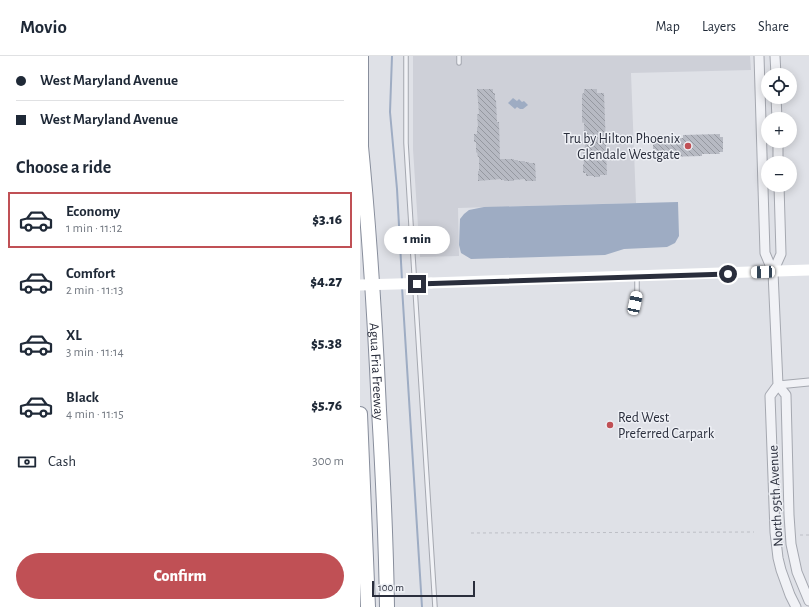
<!DOCTYPE html>
<html lang="en">
<head>
<meta charset="utf-8">
<style>
	:root { --surface:#fff; --page:#f2f2f3; --text:#1f2937; --muted:#747a83; --line:#e0e1e3; --accent:#c05055 }
	body { margin:0; font-family:"Alegreya Sans",sans-serif; background:var(--page); color:var(--text); height:100vh; display:flex; flex-direction:column; font-size:15px; white-space:nowrap }
	* { box-sizing:border-box; margin:0 }
	p { font-size:13px; color:var(--muted) }
	.icon { flex:none; width:22px; height:22px; fill:none; stroke:currentColor; stroke-width:2; stroke-linecap:round; stroke-linejoin:round }
	.map { position:relative; flex:1; overflow:hidden }
	.details { display:flex; flex-direction:column; background:var(--surface); width:360px }
	.details>* { flex:none }
	.hud { display:grid; align-content:center; height:88px; padding:0 16px; background:var(--surface) }
	.buttons { position:absolute; left:401px; top:12px; display:grid; gap:8px }
	.buttons a { display:grid; place-items:center; width:36px; height:36px; border-radius:50%; background:var(--surface); box-shadow:0 2px 10px #0003; font-size:20px }
	.scale { position:absolute; left:12px; bottom:10px; width:103px; box-sizing:border-box; padding-left:4px; border:2px solid #2a2e3c; border-top:0; font-size:11px; line-height:14px; white-space:nowrap; color:#2a2e3c; -webkit-text-stroke:3px #eef0f5; paint-order:stroke }
	.end { position:absolute; width:18px; height:18px; margin:-9px; border:5px solid #2a2e3c; background:#fff; box-shadow:0 0 0 2px #fff }
	.from { border-radius:50% }
	.bubble { position:absolute; height:28px; border-radius:14px; background:var(--surface); box-shadow:0 2px 10px #0003; font-size:13px; font-weight:800; line-height:28px; text-align:center }
	.car { position:absolute; width:12px; height:24px; margin:-12px -6px; border-radius:5px; box-shadow:0 0 3px 1px #0007; background:linear-gradient(#fff 24%,#345 0 40%,#fff 0 76%,#345 0 86%,#fff 0) }
	.hud b { display:flex; align-items:center; gap:14px; height:38px; font-size:15px }
	.hud b+b { border-top:1px solid var(--line) }
	.hud i { width:10px; height:10px; background:var(--text) }
	ul { padding:0; list-style:none }
	li { display:flex; align-items:center; gap:12px; height:56px; margin:0 8px 6px; padding:0 8px; border:2px solid transparent; border-radius:0px }
	li div { flex:1 }
	li b { display:block; font-size:15px }
	li em { font-style:normal; font-weight:800 }
	li.selected { border-color:var(--accent) }
	li>.icon { width:36px; height:36px; stroke-width:1.5 }
	h2 { padding:0 16px; font-size:18px; line-height:48px }
	.pay { display:flex; align-items:center; gap:10px; height:44px; padding:0 16px; font-size:15px }
	.pay p { margin-inline-start:auto }
	.cta { display:flex; gap:8px; margin-top:auto; padding:8px 16px }
	.cta a { flex:1; height:46px; border-radius:24px; background:var(--accent); color:#fff; font-size:16px; font-weight:800; line-height:46px; text-align:center }
	header { display:flex; align-items:center; gap:24px; box-sizing:border-box; height:56px; padding:0 20px; background:var(--surface); border-bottom:1px solid var(--line) }
	header strong { font-size:19px }
	nav { display:flex; gap:22px; margin-inline-start:auto; font-size:14px }
	main { display:flex; flex:1; min-height:0 }
	.map>svg:first-child { display:block }
</style>
</head>
<body>
<header>
<strong>Movio</strong>
<nav><a>Map</a><a>Layers</a><a>Share</a></nav>
</header>
<main>
<section class="details">
<div class="hud">
<b><i class="from"></i>West Maryland Avenue</b>
<b><i></i>West Maryland Avenue</b>
</div>
<h2>Choose a ride</h2>
<ul>
<li class="selected"><svg class="icon" aria-label="car" viewBox="0 0 24 24"><path d="M5 17H2v-5l4-1 3-4h7l3 4 3 1v5h-3M9 17h6M6 11h13"/><circle cx="7" cy="17" r="2"/><circle cx="17" cy="17" r="2"/></svg><div><b>Economy</b><p>1 min · 11:12</p></div><em>$3.16</em></li>
<li><svg class="icon" aria-label="car" viewBox="0 0 24 24"><path d="M5 17H2v-5l4-1 3-4h7l3 4 3 1v5h-3M9 17h6M6 11h13"/><circle cx="7" cy="17" r="2"/><circle cx="17" cy="17" r="2"/></svg><div><b>Comfort</b><p>2 min · 11:13</p></div><em>$4.27</em></li>
<li><svg class="icon" aria-label="car" viewBox="0 0 24 24"><path d="M5 17H2v-5l4-1 3-4h7l3 4 3 1v5h-3M9 17h6M6 11h13"/><circle cx="7" cy="17" r="2"/><circle cx="17" cy="17" r="2"/></svg><div><b>XL</b><p>3 min · 11:14</p></div><em>$5.38</em></li>
<li><svg class="icon" aria-label="car" viewBox="0 0 24 24"><path d="M5 17H2v-5l4-1 3-4h7l3 4 3 1v5h-3M9 17h6M6 11h13"/><circle cx="7" cy="17" r="2"/><circle cx="17" cy="17" r="2"/></svg><div><b>Black</b><p>4 min · 11:15</p></div><em>$5.76</em></li>
</ul>
<div class="pay"><svg class="icon" aria-label="cash" viewBox="0 0 24 24"><path d="M3 7h18v10H3z"/><circle cx="12" cy="12" r="2"/></svg>Cash<p>300 m</p></div>
<div class="cta"><a>Confirm</a></div>
</section>
<div class="map">
<svg width="449" height="551" viewBox="0 0 449 551">
	<defs>
		<pattern id="building-back-hatch" width="6" height="6" patternUnits="userSpaceOnUse"><rect width="6" height="6" fill="#b7bac3"/><path d="M-1 5l2 2M0 0l6 6M5-1l2 2" fill="none" stroke="#9598a0"/></pattern>
	</defs>
	<rect width="100%" height="100%" fill="#dfe1e7"/>
	<!-- built -->
	<path fill="#ced0d8" d="M53,0H390L391,14L271,17L276,147L98,152L99,200L60,201L53,93Z"/>
	<!-- water -->
	<path fill="#9eacc3" d="M153,42L157,45L159,43L162,46L164,45L168,49L163,53H160L157,51L155,53L148,47Z
		M318,146L319,180L315,187L307,191L264,193L245,199L111,203L101,197L99,189L100,163L104,158L109,154L124,151Z"/>
	<g fill="none" stroke-linecap="round" stroke-linejoin="round">
		<!-- stream -->
		<path stroke="#9eacc3" stroke-width="2" d="M32,0L30,56L37,133L42,224
			M42,231L62,551"/>
	</g>
	<!-- building -->
	<path fill="url(#building-back-hatch)" d="M117,33H133V37H135V44H136L137,66H139L140,103H154V104H158V105H165V106H169V107H175L176,125H165V123L154,124V125H144V124H141V123L118,125V115H119V101H118L117,96L116,97V86H114V78H117V71H118L117,58H119Z
		M224,33H237V37H244L247,119H240V121H234V120H226V117H223V108H224L223,96H225L224,67L222,66V38L224,37Z
		M360,78V81H363V96H359L360,98H342V100L304,101V99H297V98H293V84H296V83L323,82V79Z"/>
	<g fill="none" stroke-linecap="round" stroke-linejoin="round">
		<!-- service casing -->
		<g stroke="#a5a8b0" stroke-width="5.5">
			<path id="service" d="M46,0V87L49,137L75,551
				M99,0V7
				M275,247L277,238V222"/>
		</g>
		<!-- minor casing -->
		<g stroke="#a5a8b0" stroke-width="9">
			<path id="minor" d="M418,329L449,326"/>
		</g>
		<!-- tertiary casing -->
		<g stroke="#a5a8b0" stroke-width="11">
			<path id="tertiary" d="M399,0L405,197L413,216L418,329L426,339L429,459L431,488L437,516L449,545
				M415,0L416,19
				M416,41L417,63
				M418,85V107
				M413,216L421,198L419,129
				M418,329L410,340L415,476L418,502L421,514L430,539L436,551"/>
		</g>
		<!-- motorway casing -->
		<g stroke="#888e9c" stroke-width="16">
			<g id="motorway">
				<path d="M1,0V88"/>
				<path id="s1" d="M0,80C9,171 15,263 19,354C23,420 26,485 27,551"/>
				<path d="M0,358L8,551"/>
			</g>
		</g>
		<!-- path -->
		<path stroke="#bdbfc6" stroke-width="1" stroke-dasharray="3 3" stroke-linecap="butt" d="M111,477L394,476
			M440,479H449"/>
		<!-- service -->
		<use href="#service" stroke="#f1f2f6" stroke-width="3.5"/>
		<!-- minor -->
		<use href="#minor" stroke="#f1f2f6" stroke-width="7"/>
		<!-- tertiary -->
		<use href="#tertiary" stroke="#f1f2f6" stroke-width="9"/>
		<!-- secondary -->
		<path stroke="#fff" stroke-width="11" d="M71,227L449,214"/>
		<!-- motorway -->
		<use href="#motorway" stroke="#fff" stroke-width="14"/>
		<!-- secondary-bridge -->
		<path stroke="#fff" stroke-width="11" d="M0,229L71,227"/>
	</g>
	<g fill="none" stroke-linecap="round" stroke-linejoin="round">
		<!-- route -->
		<path stroke="#2a2e3c" stroke-width="5" d="M57,228L368,218"/>
	</g>
	<!-- markers -->
	<g fill="#c05055" stroke="#eef0f5" stroke-width="1.5">
		<circle cx="328" cy="90" r="4"/>
		<circle cx="250" cy="369" r="4"/>
	</g>
	<g text-anchor="middle" stroke-width="3" stroke-linejoin="round" paint-order="stroke">
		<!-- poi labels -->
		<g font-size="14" fill="#2a2e3c" stroke="#eef0f5" text-anchor="end">
			<text x="320" y="87">Tru by Hilton Phoenix<tspan x="320" dy="16">Glendale Westgate</tspan></text>
			<text x="258" y="366" text-anchor="start">Red West<tspan x="258" dy="16">Preferred Carpark</tspan></text>
		</g>
		<!-- street labels -->
		<g font-size="14" fill="#2a2e3c" stroke="#eef0f5">
			<text dy="5" stroke="none"><textPath href="#s1" startOffset="236">Agua Fria Freeway</textPath></text>
			<text transform="translate(415 440) rotate(-93)" y="5">North 95th Avenue</text>
		</g>
	</g>
</svg>
<div class="buttons">
<a><svg class="icon" aria-label="locate" viewBox="0 0 24 24"><circle cx="12" cy="12" r="6"/><path d="M12 2v4M12 18v4M2 12h4M18 12h4"/></svg></a>
<a>+</a>
<a>−</a>
</div>
<div class="scale">100 m</div>
<i class="end from" style="left:368px;top:218px"></i>
<i class="end" style="left:57px;top:228px"></i>
<div class="bubble" style="left:24px;top:170px;width:66px">1 min</div>
<i class="car" style="left:403px;top:216px;rotate:268deg"></i>
<i class="car" style="left:275px;top:247px;rotate:12deg"></i>
</div>
</main>
</body>
</html>
